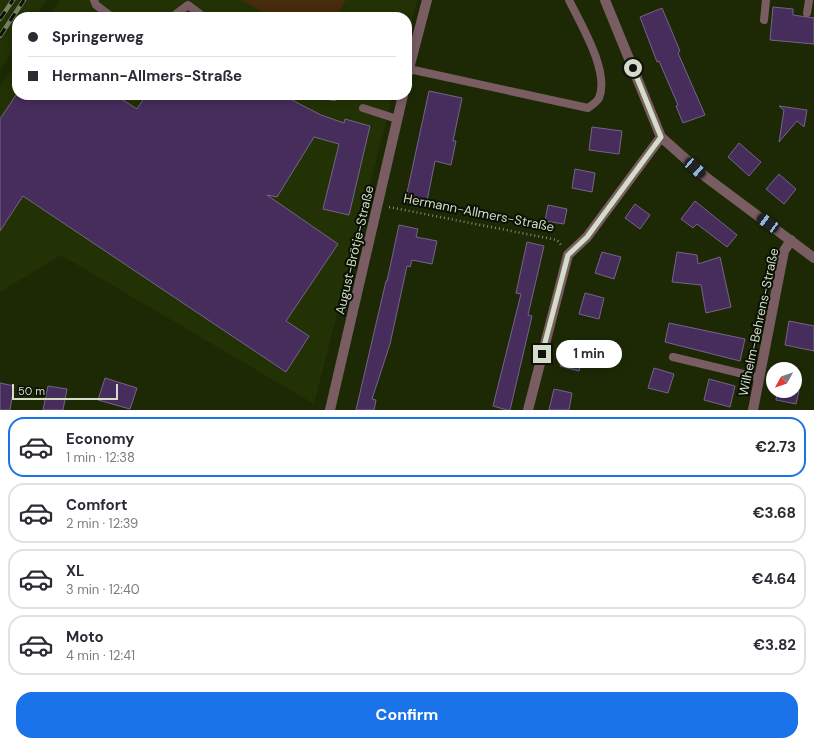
<!DOCTYPE html>
<html lang="en">
<head>
<meta charset="utf-8">
<style>
	:root { --surface:#fff; --page:#f7f7f7; --text:#2b2b33; --muted:#7c7c81; --line:#e1e1e2; --accent:#1a73e8 }
	body { margin:0; font-family:"DM Sans",sans-serif; background:var(--page); color:var(--text); height:100vh; display:flex; flex-direction:column; font-size:15px; white-space:nowrap }
	* { box-sizing:border-box; margin:0 }
	p { font-size:13px; color:var(--muted) }
	.icon { flex:none; width:22px; height:22px; fill:none; stroke:currentColor; stroke-width:2; stroke-linecap:round; stroke-linejoin:round }
	.map { position:relative; height:410px; overflow:hidden }
	.sheet { display:flex; flex-direction:column; background:var(--surface); flex:1 }
	.sheet>* { flex:none }
	.banner { position:absolute; left:12px; top:12px; width:400px; height:88px; border-radius:16px; box-shadow:0 2px 10px #0003; display:grid; align-content:center; height:88px; padding:0 16px; background:var(--surface) }
	.needle { width:26px; rotate:230deg }
	.buttons { position:absolute; left:766px; top:362px; display:grid; gap:8px }
	.buttons a { display:grid; place-items:center; width:36px; height:36px; border-radius:50%; background:var(--surface); box-shadow:0 2px 10px #0003; font-size:20px }
	.scale { position:absolute; left:12px; bottom:10px; width:106px; box-sizing:border-box; padding-left:4px; border:2px solid #d3ddc8; border-top:0; font-size:11px; line-height:14px; white-space:nowrap; color:#d3ddc8; -webkit-text-stroke:3px #0a1003; paint-order:stroke }
	.end { position:absolute; width:18px; height:18px; margin:-9px; border:5px solid #d3ddc8; background:#111; box-shadow:0 0 0 2px #111 }
	.from { border-radius:50% }
	.bubble { position:absolute; height:28px; border-radius:14px; background:var(--surface); box-shadow:0 2px 10px #0003; font-size:13px; font-weight:700; line-height:28px; text-align:center }
	.car { position:absolute; width:12px; height:24px; margin:-12px -6px; border-radius:5px; box-shadow:0 0 3px 1px #0007; background:linear-gradient(#222 24%,#8ab4d8 0 40%,#222 0 76%,#8ab4d8 0 86%,#222 0) }
	.banner b { display:flex; align-items:center; gap:14px; height:38px; font-size:15px }
	.banner b+b { border-top:1px solid var(--line) }
	.banner i { width:10px; height:10px; background:var(--text) }
	ul { padding:7px 0 0; list-style:none }
	li { display:flex; align-items:center; gap:12px; height:60px; margin:0 8px 6px; padding:0 8px; border:2px solid var(--line); border-radius:16px }
	li div { flex:1 }
	li b { display:block; font-size:15px }
	li em { font-style:normal; font-weight:700 }
	li.selected { border-color:var(--accent) }
	li>.icon { width:36px; height:36px; stroke-width:1.5 }
	.cta { display:flex; gap:8px; margin-top:auto; padding:8px 16px }
	.cta a { flex:1; height:46px; border-radius:16px; background:var(--accent); color:#fff; font-size:16px; font-weight:700; line-height:46px; text-align:center }
	.map>svg:first-child { display:block }
</style>
</head>
<body>
<div class="map">
<svg width="814" height="410" viewBox="0 0 814 410">
	<rect width="100%" height="100%" fill="#1d2905"/>
	<!-- built -->
	<path fill="#233205" d="M0,0H47L36,17H17V45L0,70Z
		M60,0H417L407,40V17H48Z
		M17,62V95H393L314,404L61,255L0,292V86Z"/>
	<!-- green -->
	<path fill="#462b0c" d="M242,0H346L335,17H269Z"/>
	<!-- building -->
	<path fill="#462d5c" stroke="#756488" d="M773,7L793,9V15L814,18V44L770,40Z
		M662,8L680,51L678,53L705,115L683,123L676,106L678,105L659,61L657,62L640,17Z
		M429,91L462,98L453,141H456L451,165L435,161L426,206L405,202Z
		M16,95H115L137,109L146,95H295L292,100L321,115L344,123L345,119L370,126L349,215L323,209L339,144L314,137L277,197L267,195L338,244L286,321L309,336L286,372L23,196L0,231V119Z
		M779,106L807,110L804,127L797,121L779,142L784,110Z
		M592,127L622,131L619,154L589,150Z
		M739,143L761,162L749,176L728,157Z
		M575,169L595,173L592,192L572,188Z
		M779,174L796,189L784,204L766,189Z
		M695,201L737,235L727,247L697,224L693,228L681,219Z
		M635,204L650,215L640,229L625,218Z
		M548,205L567,209L564,224L545,221Z
		M399,225L418,229L416,237L437,241L432,264L412,260L410,267L407,266L390,344L372,399L376,400L374,410H356L386,281H387Z
		M527,242L544,246L528,315L532,316L510,410H507L493,406L521,294L516,293Z
		M602,252L621,257L614,279L595,273Z
		M677,252L697,255L698,264L720,257L731,307L706,313L701,285L672,282Z
		M585,293L604,298L599,319L579,314Z
		M789,321L814,326V351L785,345Z
		M669,323L745,339L740,361L665,342Z
		M566,346L584,351L579,371L560,366Z
		M654,368L674,374L668,393L648,388Z
		M105,378L137,388L130,409L98,400Z
		M709,379L735,386L730,407L704,400Z
		M0,383L14,386L10,410H0Z
		M48,386L67,389L63,410H43Z
		M554,389L572,393L569,410H549Z
		M777,391H799L796,404L776,400Z"/>
	<g fill="none" stroke-linecap="round" stroke-linejoin="round">
		<!-- path -->
		<path stroke="#808b6f" stroke-width="2.5" stroke-dasharray="1 3" stroke-linecap="butt" d="M389,207L557,240L562,246"/>
		<!-- service -->
		<path stroke="#795d62" stroke-width="8" d="M94,0L96,5L112,17
			M807,13L809,0
			M172,17L188,5L204,17
			M764,20L766,0
			M409,69L588,108C592,105 597,102 599,98C610,72 581,25 569,0
			M323,95L334,97
			M363,108L397,119
			M673,357L760,378"/>
		<!-- minor -->
		<path stroke="#795d62" stroke-width="10" d="M605,0L661,137L707,178L814,258
			M407,76L427,0
			M330,410L403,95
			M528,410L568,255L587,237L661,137
			M753,410L784,251L791,240"/>
		<!-- rail casing -->
		<g stroke="#768164" stroke-width="4.5">
			<path id="rail" d="M0,19L13,0
				M0,36L24,0"/>
		</g>
		<!-- rail -->
		<use href="#rail" stroke="#0a1003" stroke-width="3" stroke-dasharray="9" stroke-linecap="butt"/>
	</g>
	<g fill="none" stroke-linecap="round" stroke-linejoin="round">
		<!-- route -->
		<path stroke="#d3ddc8" stroke-width="5" d="M542,354L568,255L587,237L661,137L633,68"/>
	</g>
	<g text-anchor="middle" stroke-width="4" stroke-linejoin="round" paint-order="stroke">
		<!-- street labels -->
		<g font-size="13" fill="#d3ddc8" stroke="#0a1003">
			<text transform="translate(479 212) rotate(11)" y="5">Hermann-Allmers-Straße</text>
			<text transform="translate(354 250) rotate(-77)" y="5">August-Brötje-Straße</text>
			<text transform="translate(758 322) rotate(-78)" y="5">Wilhelm-Behrens-Straße</text>
		</g>
	</g>
</svg>
<div class="buttons">
<a><svg class="needle" viewBox="-14 -14 28 28"><path d="M0-13l5 13h-10z" fill="#e53935"/><path d="M0 13l5-13h-10z" fill="#7c7c81"/></svg></a>
</div>
<div class="scale">50 m</div>
<i class="end from" style="left:633px;top:68px"></i>
<i class="end" style="left:542px;top:354px"></i>
<div class="bubble" style="left:556px;top:340px;width:66px">1 min</div>
<i class="car" style="left:695px;top:168px;rotate:132deg"></i>
<i class="car" style="left:768px;top:223px;rotate:306deg"></i>
<div class="banner">
<b><i class="from"></i>Springerweg</b>
<b><i></i>Hermann-Allmers-Straße</b>
</div>
</div>
<section class="sheet">
<ul>
<li class="selected"><svg class="icon" aria-label="car" viewBox="0 0 24 24"><path d="M5 17H2v-5l4-1 3-4h7l3 4 3 1v5h-3M9 17h6M6 11h13"/><circle cx="7" cy="17" r="2"/><circle cx="17" cy="17" r="2"/></svg><div><b>Economy</b><p>1 min · 12:38</p></div><em>€2.73</em></li>
<li><svg class="icon" aria-label="car" viewBox="0 0 24 24"><path d="M5 17H2v-5l4-1 3-4h7l3 4 3 1v5h-3M9 17h6M6 11h13"/><circle cx="7" cy="17" r="2"/><circle cx="17" cy="17" r="2"/></svg><div><b>Comfort</b><p>2 min · 12:39</p></div><em>€3.68</em></li>
<li><svg class="icon" aria-label="car" viewBox="0 0 24 24"><path d="M5 17H2v-5l4-1 3-4h7l3 4 3 1v5h-3M9 17h6M6 11h13"/><circle cx="7" cy="17" r="2"/><circle cx="17" cy="17" r="2"/></svg><div><b>XL</b><p>3 min · 12:40</p></div><em>€4.64</em></li>
<li><svg class="icon" aria-label="car" viewBox="0 0 24 24"><path d="M5 17H2v-5l4-1 3-4h7l3 4 3 1v5h-3M9 17h6M6 11h13"/><circle cx="7" cy="17" r="2"/><circle cx="17" cy="17" r="2"/></svg><div><b>Moto</b><p>4 min · 12:41</p></div><em>€3.82</em></li>
</ul>
<div class="cta"><a>Confirm</a></div>
</section>
</body>
</html>
